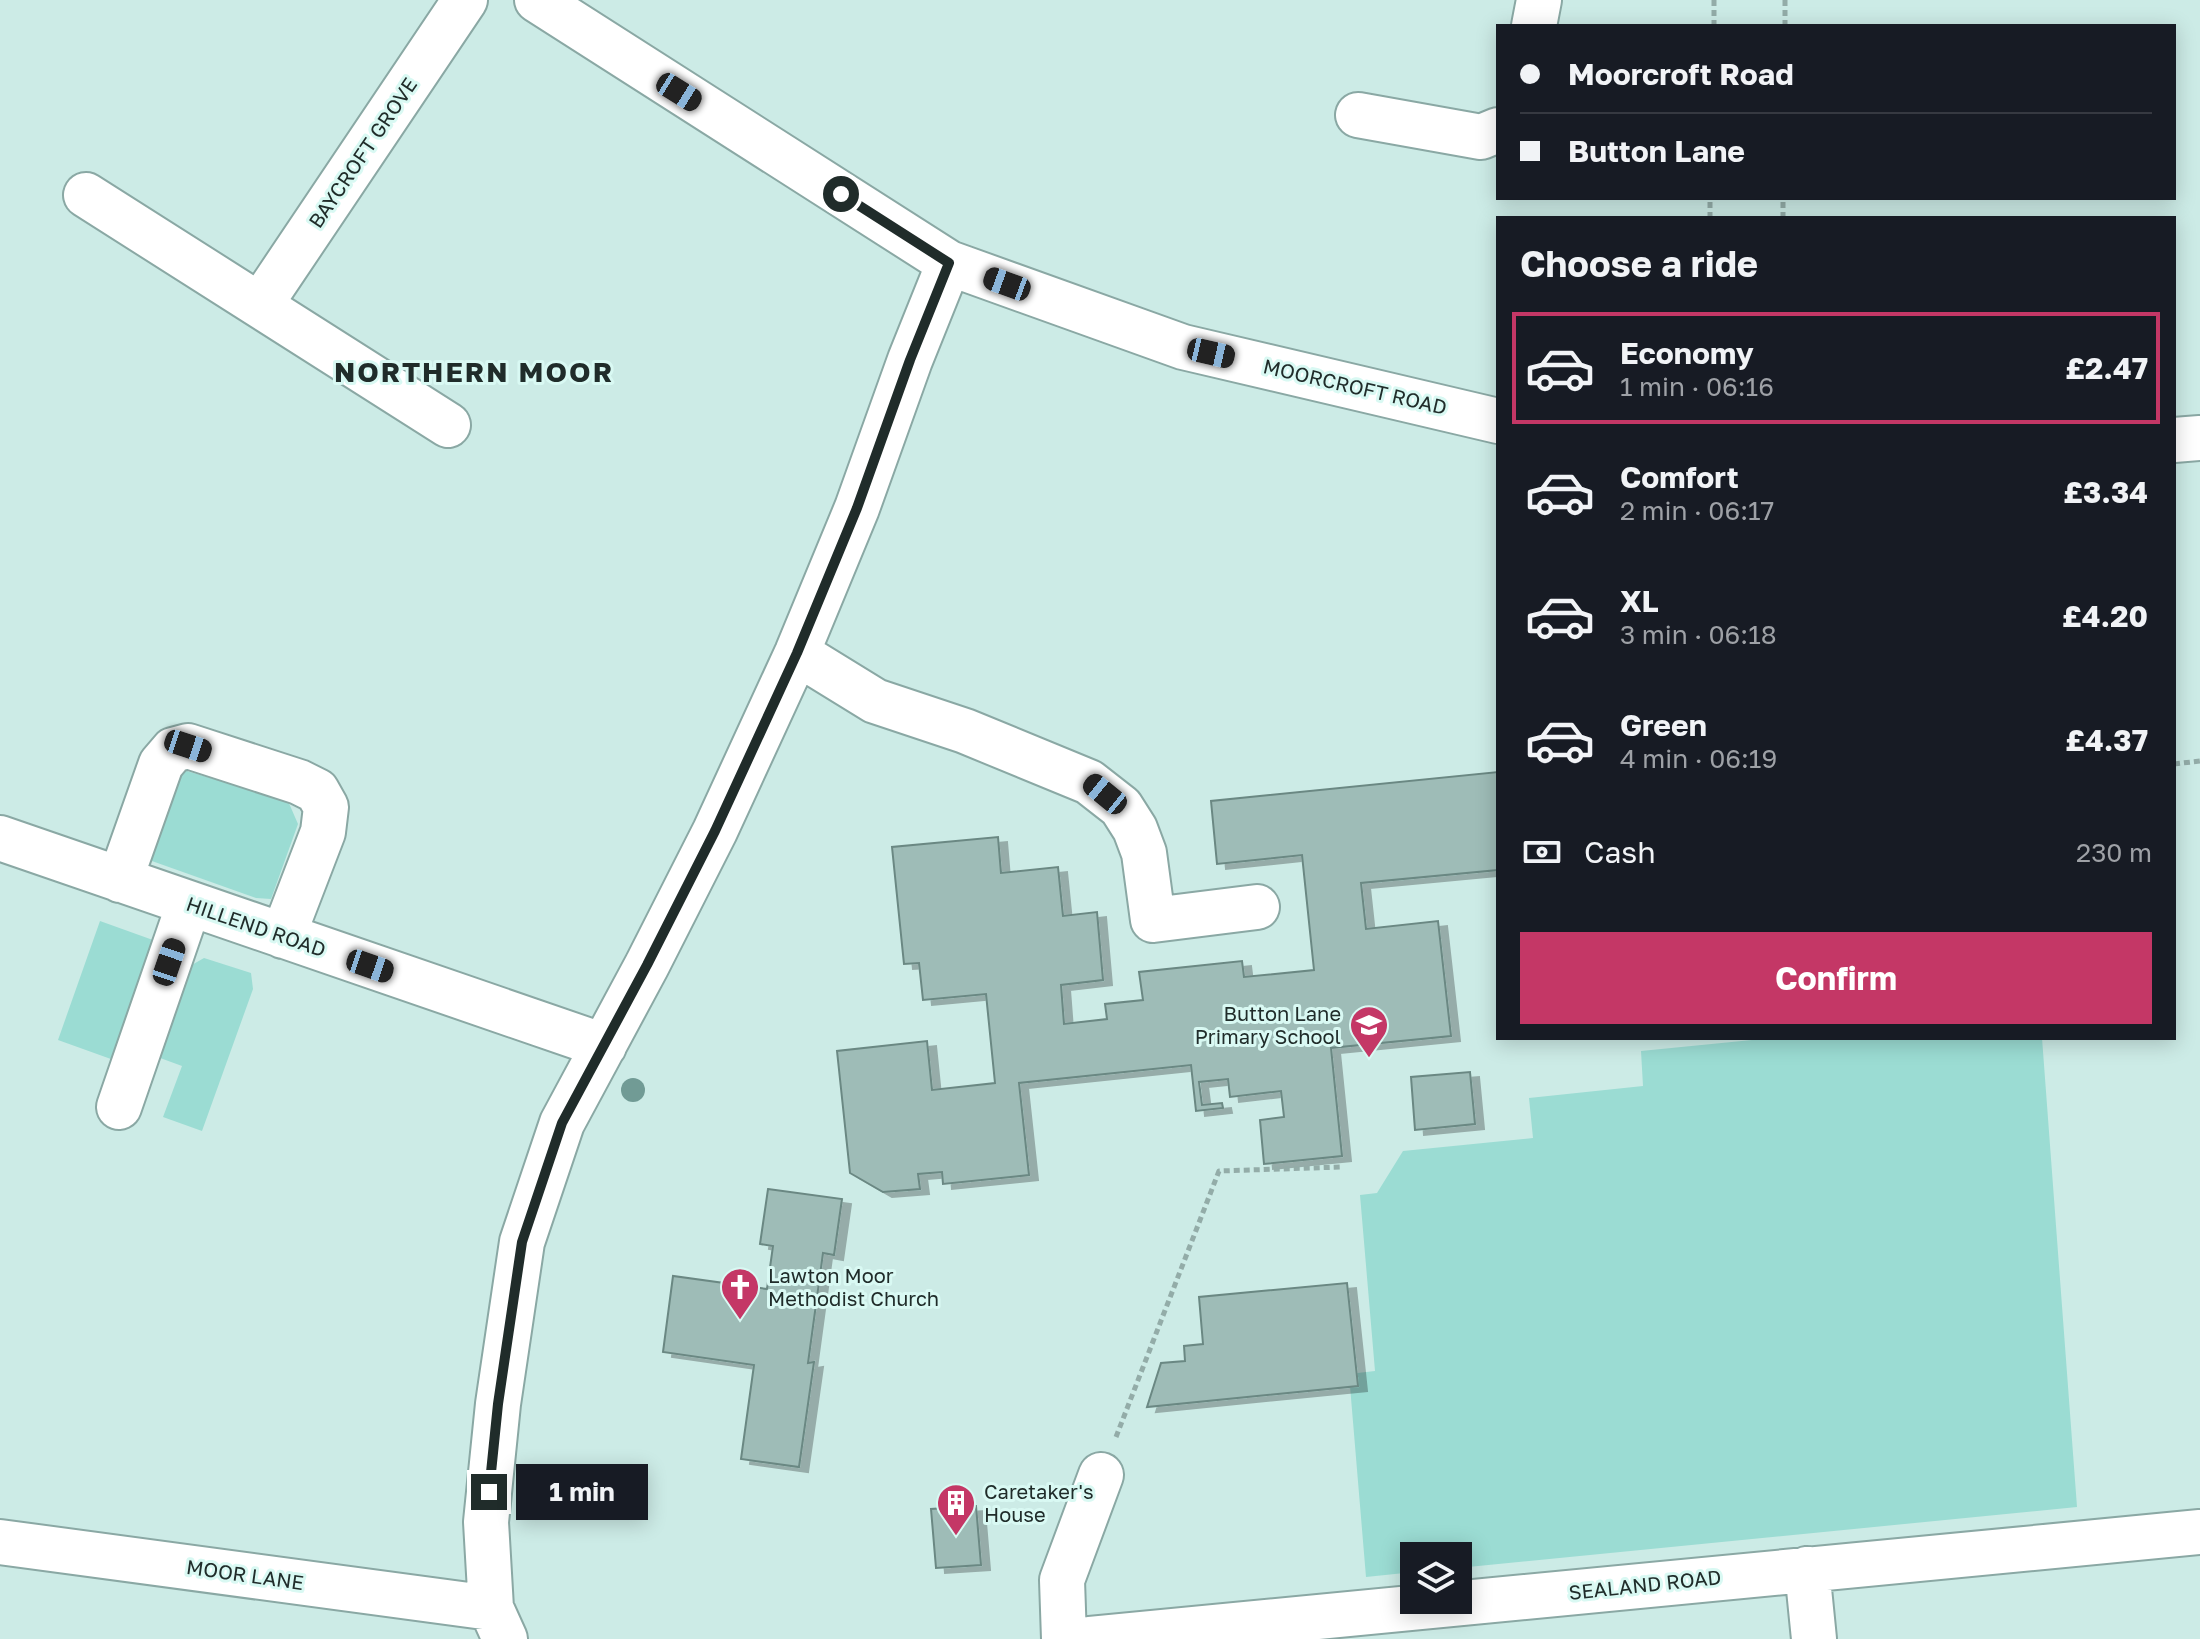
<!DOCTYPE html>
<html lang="en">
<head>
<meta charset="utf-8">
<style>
	:root { --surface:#171b24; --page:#242831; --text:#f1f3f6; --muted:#9ea1a6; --line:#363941; --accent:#c43766 }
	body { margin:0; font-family:"Golos Text",sans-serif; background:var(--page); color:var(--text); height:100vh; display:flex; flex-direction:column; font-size:30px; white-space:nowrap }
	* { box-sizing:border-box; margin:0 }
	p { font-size:26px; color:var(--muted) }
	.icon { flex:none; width:44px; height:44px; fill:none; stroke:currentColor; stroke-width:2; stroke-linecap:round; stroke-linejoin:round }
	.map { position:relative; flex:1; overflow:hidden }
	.sheet { position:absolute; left:1496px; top:216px; width:680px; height:824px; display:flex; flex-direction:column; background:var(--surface); border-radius:0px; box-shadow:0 4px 20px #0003 }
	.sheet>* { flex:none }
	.hud { position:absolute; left:1496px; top:24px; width:680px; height:176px; border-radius:0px; box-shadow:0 4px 20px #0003; display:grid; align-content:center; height:176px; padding:0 24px; background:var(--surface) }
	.fabs { position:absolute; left:1400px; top:1542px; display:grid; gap:16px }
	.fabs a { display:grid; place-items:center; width:72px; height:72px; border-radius:0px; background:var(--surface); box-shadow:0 4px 20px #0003; font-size:40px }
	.end { position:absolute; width:36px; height:36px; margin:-18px; border:10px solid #202c2a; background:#fff; box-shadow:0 0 0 4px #fff }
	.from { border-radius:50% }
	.bubble { position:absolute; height:56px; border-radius:0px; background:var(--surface); box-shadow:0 4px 20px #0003; font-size:26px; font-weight:700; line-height:56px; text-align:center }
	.car { position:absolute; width:24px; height:48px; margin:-24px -12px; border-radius:10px; box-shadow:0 0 6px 2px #0007; background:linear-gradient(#222 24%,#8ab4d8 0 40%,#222 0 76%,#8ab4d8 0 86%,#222 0) }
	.hud b { display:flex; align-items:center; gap:28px; height:76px; font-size:30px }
	.hud b+b { border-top:2px solid var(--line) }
	.hud i { width:20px; height:20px; background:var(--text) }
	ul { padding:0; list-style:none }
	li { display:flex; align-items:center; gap:24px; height:112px; margin:0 16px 12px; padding:0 8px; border:4px solid transparent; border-radius:0px }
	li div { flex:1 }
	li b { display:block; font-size:30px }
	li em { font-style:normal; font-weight:700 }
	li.selected { border-color:var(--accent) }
	li>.icon { width:72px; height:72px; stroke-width:1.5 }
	h2 { padding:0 24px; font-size:36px; line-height:96px }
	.pay { display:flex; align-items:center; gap:20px; height:88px; padding:0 24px; font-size:30px }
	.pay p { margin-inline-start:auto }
	.button { display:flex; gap:16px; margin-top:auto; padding:16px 24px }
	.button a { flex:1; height:92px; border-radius:0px; background:var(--accent); color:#fff; font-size:32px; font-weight:700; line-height:92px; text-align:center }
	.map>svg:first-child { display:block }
</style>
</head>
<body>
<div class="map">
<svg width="2200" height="1639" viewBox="0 0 2200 1639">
	<defs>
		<filter id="shadow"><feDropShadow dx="9" dy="5" stdDeviation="0" flood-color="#0004"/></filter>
	</defs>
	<rect width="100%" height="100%" fill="#ccebe6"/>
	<!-- green -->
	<path fill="#9bdcd3" d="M180,769L288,801L298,824L271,899L256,898L135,855Z
		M100,921L164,944L122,1063L58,1040Z
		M204,958L251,973L253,989L202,1131L163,1117L182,1066L152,1055L183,970Z
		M1772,1038H2042L2077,1507L1458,1568V1556H1414V1572L1366,1577L1349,1374L1375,1371L1360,1195L1377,1193L1403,1151L1533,1138L1529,1098L1643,1086L1641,1051Z"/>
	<!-- building -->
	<path fill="#9ebcb7" stroke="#6b8883" stroke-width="2" filter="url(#shadow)" d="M1498,772V870L1361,883L1366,929L1438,921L1451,1036L1331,1048L1342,1156L1264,1164L1260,1120L1284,1117L1281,1091L1230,1097L1228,1079L1199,1082L1202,1105L1222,1103L1223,1108L1196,1111L1191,1065L1019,1083L1029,1175L943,1184L942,1172L918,1174L920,1189L883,1192L850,1173L837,1051L927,1041L932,1090L995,1083L986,994L923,1000L919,963L904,964L892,847L998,837L1001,873L1058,867L1063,916L1097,912L1103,980L1061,985L1064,1024L1107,1019L1105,1004L1143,1000L1139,972L1242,961L1244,977L1314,970L1302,855L1217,864L1211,801Z
		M1470,1072L1475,1124L1415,1130L1411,1077Z
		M768,1189L842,1199L834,1255L823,1253L808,1363L814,1362L799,1467L741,1459L754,1365L663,1352L673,1276L767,1289L773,1246L760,1244Z
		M1347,1283L1358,1386L1147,1407L1161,1363L1185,1361L1184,1346L1203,1344L1199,1297Z
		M976,1506L981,1565L936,1568L931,1509Z"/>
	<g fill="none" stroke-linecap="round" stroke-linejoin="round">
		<!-- minor casing -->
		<g stroke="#8aa8a4" stroke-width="48">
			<path id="minor" d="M537,0L949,263L1183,347L1498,421
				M1534,26L1539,0
				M1358,115L1481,137L1498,130
				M86,195L448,425
				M260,305L465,0
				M2174,440L2200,438
				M797,653L875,701L965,731L1089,782L1121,807L1135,829L1144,853L1153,920L1257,907
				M0,838L604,1046
				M120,880L161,764L173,750L188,746L299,782L317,791L326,807L323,832L283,936
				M119,1107L189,904
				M0,1542L491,1608
				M1807,1569L1814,1639
				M505,1639L491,1608L486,1522L498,1404L522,1242L562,1123L647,965L715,831L797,653L857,508L910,360L949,263
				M1064,1639L1062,1580L1101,1475
				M1090,1639L2200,1532"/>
		</g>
		<!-- path -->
		<path stroke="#93aca8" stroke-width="5" stroke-dasharray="6 4" stroke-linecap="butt" d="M1714,26V0
			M1785,26V0
			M1710,218V198
			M1783,218V198
			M2174,764L2200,761
			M1116,1437L1219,1171L1342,1167"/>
		<!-- minor -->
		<use href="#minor" stroke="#fff" stroke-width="44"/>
	</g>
	<!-- trees -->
	<circle fill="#719b95" cx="633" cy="1090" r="12"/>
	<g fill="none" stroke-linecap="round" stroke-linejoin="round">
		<!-- route -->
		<path stroke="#202c2a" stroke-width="10" d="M489,1492L498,1404L522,1242L562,1123L647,965L715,831L797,653L857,508L910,360L949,263L841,194"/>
	</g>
	<!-- icons -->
	<defs>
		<g id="school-pin" transform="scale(2)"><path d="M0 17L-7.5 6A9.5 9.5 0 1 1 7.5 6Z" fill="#c43766" stroke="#d9f9f3"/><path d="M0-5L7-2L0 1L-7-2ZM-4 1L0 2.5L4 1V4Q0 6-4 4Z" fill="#fff"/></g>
		<g id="church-pin" transform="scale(2)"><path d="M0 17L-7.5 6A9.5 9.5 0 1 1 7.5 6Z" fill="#c43766" stroke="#d9f9f3"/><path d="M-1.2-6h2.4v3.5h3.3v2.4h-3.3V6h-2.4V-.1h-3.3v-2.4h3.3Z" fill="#fff"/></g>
		<g id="building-pin" transform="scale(2)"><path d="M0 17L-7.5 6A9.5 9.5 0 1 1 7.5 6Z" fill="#c43766" stroke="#d9f9f3"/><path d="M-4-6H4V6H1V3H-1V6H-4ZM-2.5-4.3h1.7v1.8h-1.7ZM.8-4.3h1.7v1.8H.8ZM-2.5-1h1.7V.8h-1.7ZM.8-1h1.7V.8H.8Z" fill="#fff"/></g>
	</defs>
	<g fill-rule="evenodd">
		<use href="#school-pin" x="1369" y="1025"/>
		<use href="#church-pin" x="740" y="1287"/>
		<use href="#building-pin" x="956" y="1503"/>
	</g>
	<g text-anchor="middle" stroke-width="6" stroke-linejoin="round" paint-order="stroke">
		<!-- street labels -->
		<g font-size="20" fill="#202c2a" stroke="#d9f9f3">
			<text transform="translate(363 153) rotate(-56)" y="7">BAYCROFT GROVE</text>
			<text transform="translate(1355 387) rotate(13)" y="7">MOORCROFT ROAD</text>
			<text transform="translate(256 927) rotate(19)" y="7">HILLEND ROAD</text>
			<text transform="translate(245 1575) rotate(8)" y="7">MOOR LANE</text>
			<text transform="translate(1645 1585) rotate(-6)" y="7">SEALAND ROAD</text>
		</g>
		<!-- poi labels -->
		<g font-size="20" fill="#202c2a" stroke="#d9f9f3" text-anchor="start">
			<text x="1341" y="1021" text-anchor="end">Button Lane<tspan x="1341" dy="23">Primary School</tspan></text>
			<text x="768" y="1283">Lawton Moor<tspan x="768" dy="23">Methodist Church</tspan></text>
			<text x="984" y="1499">Caretaker's<tspan x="984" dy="23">House</tspan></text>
		</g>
		<!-- district labels -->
		<g font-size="28" font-weight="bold" letter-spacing="2" fill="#202c2a" stroke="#d9f9f3">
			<text x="474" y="382">NORTHERN MOOR</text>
		</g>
	</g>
</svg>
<div class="fabs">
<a><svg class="icon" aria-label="layers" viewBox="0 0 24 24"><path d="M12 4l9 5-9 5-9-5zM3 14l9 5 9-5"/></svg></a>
</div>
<i class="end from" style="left:841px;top:194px"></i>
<i class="end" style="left:489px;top:1492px"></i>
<div class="bubble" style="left:516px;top:1464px;width:132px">1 min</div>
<i class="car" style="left:679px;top:92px;rotate:122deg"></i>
<i class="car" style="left:1007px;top:284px;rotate:290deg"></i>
<i class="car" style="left:1211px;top:353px;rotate:103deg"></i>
<i class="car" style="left:188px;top:746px;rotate:108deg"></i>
<i class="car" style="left:1105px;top:794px;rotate:309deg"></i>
<i class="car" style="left:169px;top:962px;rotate:19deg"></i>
<i class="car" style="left:370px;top:966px;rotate:109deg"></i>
<div class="hud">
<b><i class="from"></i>Moorcroft Road</b>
<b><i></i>Button Lane</b>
</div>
<section class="sheet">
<h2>Choose a ride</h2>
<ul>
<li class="selected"><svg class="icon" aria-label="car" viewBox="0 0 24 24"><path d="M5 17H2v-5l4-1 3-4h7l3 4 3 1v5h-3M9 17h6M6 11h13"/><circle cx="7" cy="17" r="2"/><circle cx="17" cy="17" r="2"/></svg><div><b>Economy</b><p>1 min · 06:16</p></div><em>£2.47</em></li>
<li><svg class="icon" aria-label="car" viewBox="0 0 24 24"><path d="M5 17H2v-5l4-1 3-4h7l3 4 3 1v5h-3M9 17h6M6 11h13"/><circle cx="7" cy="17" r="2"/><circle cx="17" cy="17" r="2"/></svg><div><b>Comfort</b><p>2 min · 06:17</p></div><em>£3.34</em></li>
<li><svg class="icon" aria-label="car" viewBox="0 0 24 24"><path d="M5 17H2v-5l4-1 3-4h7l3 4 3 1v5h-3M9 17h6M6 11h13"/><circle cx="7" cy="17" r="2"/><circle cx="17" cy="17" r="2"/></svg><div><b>XL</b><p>3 min · 06:18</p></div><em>£4.20</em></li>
<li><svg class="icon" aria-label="car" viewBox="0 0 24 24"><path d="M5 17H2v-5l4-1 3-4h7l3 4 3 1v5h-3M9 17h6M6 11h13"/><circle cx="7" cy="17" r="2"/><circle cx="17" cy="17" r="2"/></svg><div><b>Green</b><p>4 min · 06:19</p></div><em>£4.37</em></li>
</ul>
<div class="pay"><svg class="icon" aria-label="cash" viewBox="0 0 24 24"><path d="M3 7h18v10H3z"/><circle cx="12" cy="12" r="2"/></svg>Cash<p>230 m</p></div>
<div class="button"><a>Confirm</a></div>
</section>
</div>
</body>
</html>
